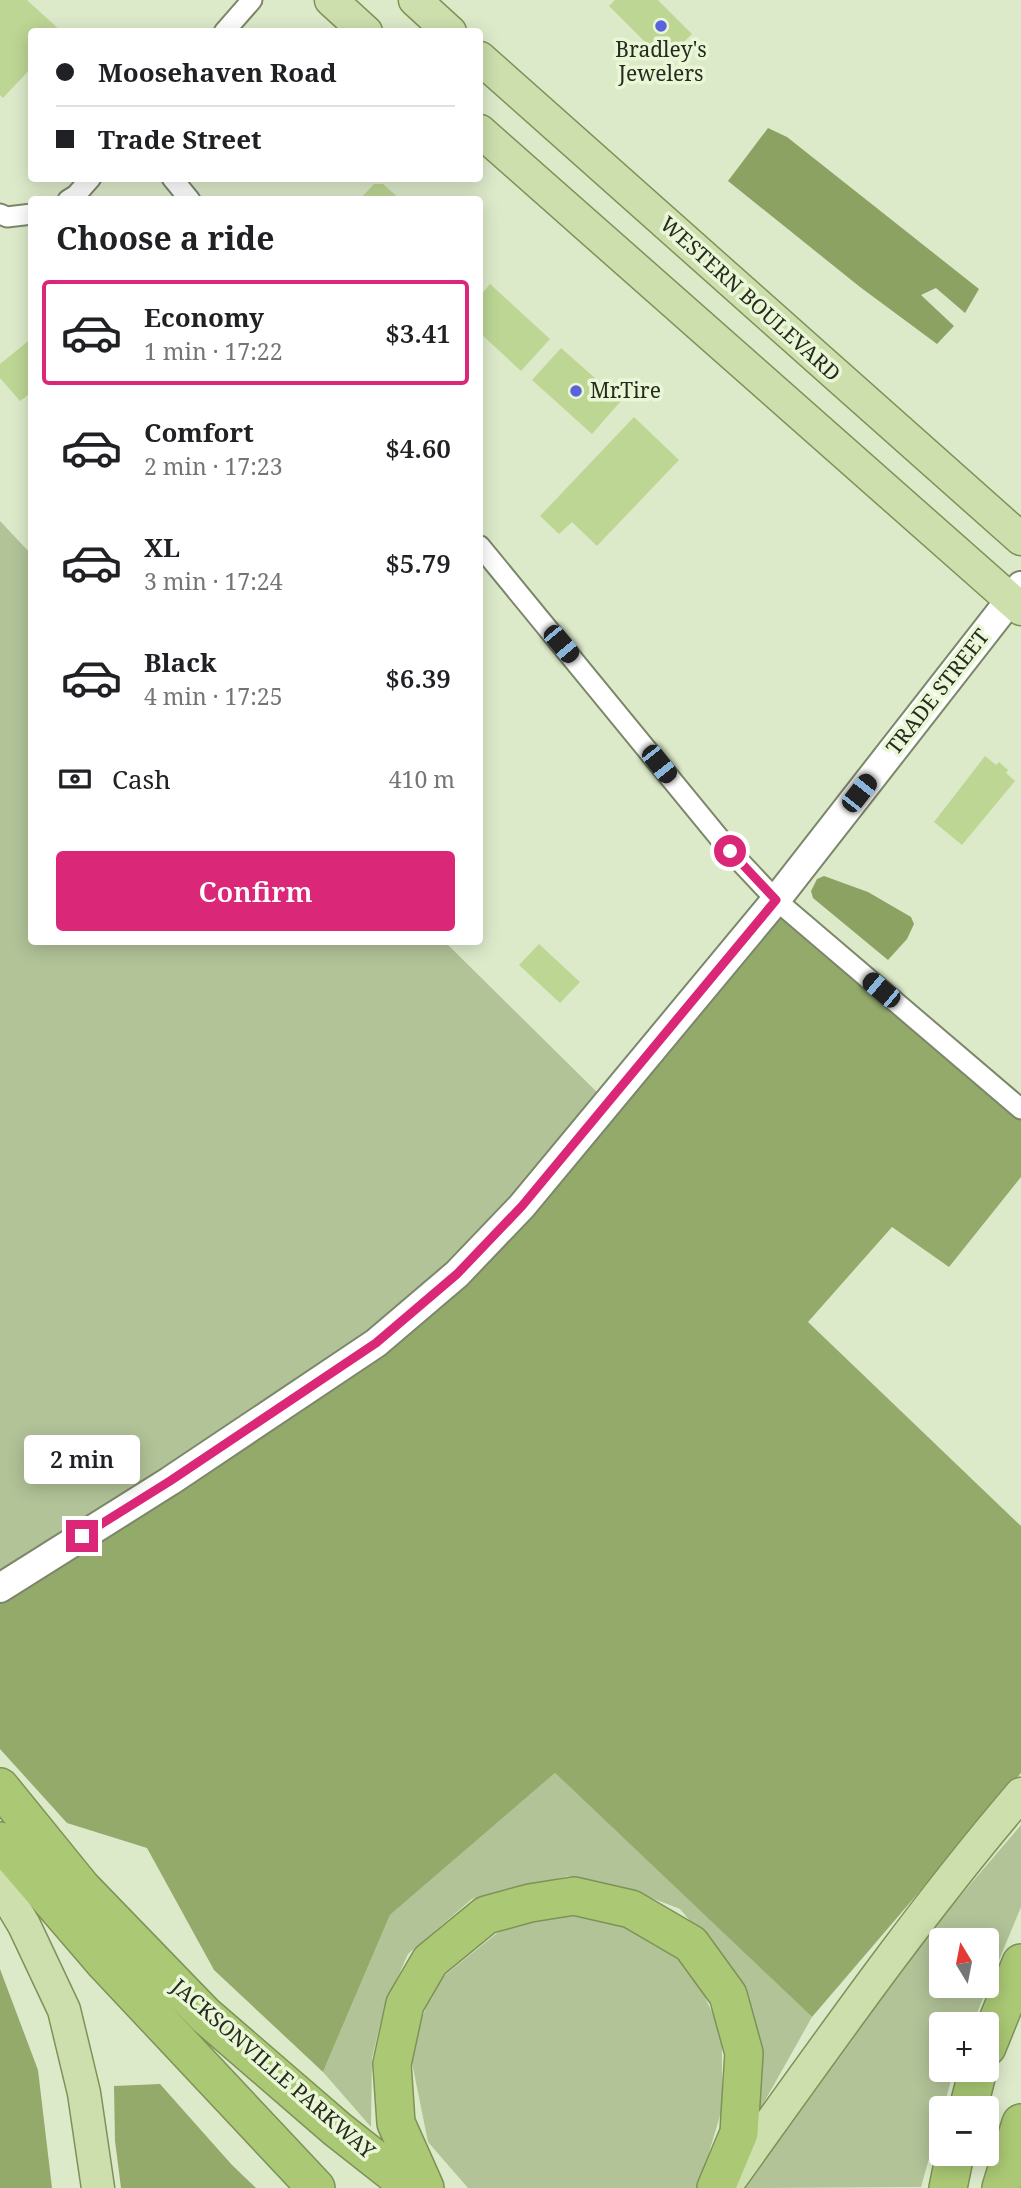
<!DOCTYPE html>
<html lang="en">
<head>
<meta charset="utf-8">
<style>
	:root { --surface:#fff; --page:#f6f6f6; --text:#202124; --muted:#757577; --line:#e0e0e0; --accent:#db2777 }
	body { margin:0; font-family:"Noto Serif",serif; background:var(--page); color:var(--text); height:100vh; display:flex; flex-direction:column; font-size:26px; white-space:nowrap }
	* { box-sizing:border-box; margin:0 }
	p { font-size:23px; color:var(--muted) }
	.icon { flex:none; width:38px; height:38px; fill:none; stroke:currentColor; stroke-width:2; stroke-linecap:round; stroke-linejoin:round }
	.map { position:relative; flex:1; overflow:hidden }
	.panel { position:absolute; left:28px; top:196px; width:455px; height:749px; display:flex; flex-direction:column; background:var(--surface); border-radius:7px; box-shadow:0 4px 18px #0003 }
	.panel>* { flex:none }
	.guide { position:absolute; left:28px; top:28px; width:455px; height:154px; border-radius:7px; box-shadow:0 4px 18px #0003; display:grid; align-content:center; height:154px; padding:0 28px; background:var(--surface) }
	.needle { width:46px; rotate:350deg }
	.buttons { position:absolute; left:929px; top:1928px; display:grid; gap:14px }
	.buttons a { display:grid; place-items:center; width:70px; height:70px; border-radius:7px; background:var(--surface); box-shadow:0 4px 18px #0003; font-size:35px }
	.end { position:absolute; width:32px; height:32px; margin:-16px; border:9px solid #db2777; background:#fff; box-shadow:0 0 0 4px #fff }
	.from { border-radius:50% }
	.bubble { position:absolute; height:49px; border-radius:7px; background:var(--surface); box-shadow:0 4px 18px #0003; font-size:23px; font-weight:600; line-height:49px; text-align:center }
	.car { position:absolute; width:21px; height:42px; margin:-21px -10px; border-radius:9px; box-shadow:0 0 5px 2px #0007; background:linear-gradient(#222 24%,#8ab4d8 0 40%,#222 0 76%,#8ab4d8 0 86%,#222 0) }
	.guide b { display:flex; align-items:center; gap:24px; height:66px; font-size:26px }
	.guide b+b { border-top:2px solid var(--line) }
	.guide i { width:18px; height:18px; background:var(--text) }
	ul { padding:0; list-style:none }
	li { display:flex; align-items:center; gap:21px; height:105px; margin:0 14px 10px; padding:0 14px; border:4px solid transparent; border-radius:7px }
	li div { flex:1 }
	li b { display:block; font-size:26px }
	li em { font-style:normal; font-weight:600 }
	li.current { border-color:var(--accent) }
	li>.icon { width:63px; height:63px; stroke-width:1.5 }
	h2 { padding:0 28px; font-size:32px; line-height:84px }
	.pay { display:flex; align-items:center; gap:18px; height:77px; padding:0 28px; font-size:26px }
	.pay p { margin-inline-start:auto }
	.cta { display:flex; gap:14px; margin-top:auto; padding:14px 28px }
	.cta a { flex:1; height:80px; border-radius:7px; background:var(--accent); color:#fff; font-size:28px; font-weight:600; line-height:80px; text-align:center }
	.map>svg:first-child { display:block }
</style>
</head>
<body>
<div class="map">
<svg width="1021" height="2188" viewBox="0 0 1021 2188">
	<rect width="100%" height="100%" fill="#ddeaca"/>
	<!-- green -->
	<path fill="#b2c398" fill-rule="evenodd" d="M0,521L31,554L32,942H445L608,1103L457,1274L0,1588Z
		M555,1773L812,2017L758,2113L757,2043L746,1987L680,1909L623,1887L568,1876L472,1899L408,1954L384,2008L372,2058L371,2127L323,2072L390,1915Z
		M1021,1825V1907L972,2025H942V2070H954L921,2187L742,2188L871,2009L944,1915ZM942,1941H987V1986H942Z
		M585,1909L642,1932L691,1968L722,2033V2109L699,2186L697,2188H468L428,2142L410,2053L434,1984L502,1929Z"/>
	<!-- forest -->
	<path fill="#93aa6a" d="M776,900L1021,1107V1177L949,1267L892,1227L808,1322L1021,1526V1773L812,2017L555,1773L390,1915L323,2072L214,1970L147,1848L67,1823L0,1749V1588L457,1274Z
		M0,1969L38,2070L52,2188H0Z
		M160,2084L232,2165L256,2188H121L115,2141L114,2086Z"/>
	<!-- water -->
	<path fill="#8ba263" d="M768,128L787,137L979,289L965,313L936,288L921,295L954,326L937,344L860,287L728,181Z
		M824,876L868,892L911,917L914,924L907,939L888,960L813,898L811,891L817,879Z"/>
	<!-- building -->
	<path fill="#bdd694" d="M0,0H27L62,32H32V67L3,98L0,95Z
		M615,0H658L692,34L664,61L609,6Z
		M374,184H383L401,200H359Z
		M490,284L550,339L521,371L480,333V296Z
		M32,338V392L20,401L0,378V364Z
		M561,348L621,401L592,434L532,380Z
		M634,417L679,460L597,546L572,522L559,534L540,516Z
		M985,756L996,765L999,762L1008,770L1006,773L1015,781L962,845L934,822Z
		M539,944L580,982L560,1003L519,965Z"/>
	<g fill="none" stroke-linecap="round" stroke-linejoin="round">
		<!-- street casing -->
		<g stroke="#7c876a" stroke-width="23">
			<path id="street" d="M224,32L252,0
				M172,178L190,200
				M68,200L76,195L91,178
				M0,214L7,217L32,214
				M480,546L730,851L776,900L1021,1109"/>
		</g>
		<!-- secondary casing -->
		<g stroke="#7c876a" stroke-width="32">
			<path id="secondary" d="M0,1588L170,1481L376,1343L457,1274L522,1206L776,900L1021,586"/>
		</g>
		<!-- primary casing -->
		<g stroke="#7d9257" stroke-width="35">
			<path id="primary" d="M331,0L366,32
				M415,0L450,32
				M480,58L1021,539
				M480,131L1021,609
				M0,1885L24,1925L64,2010L84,2093L98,2188
				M727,2184C822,2052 915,1918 1021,1794"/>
		</g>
		<!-- highway casing -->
		<g stroke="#7d9257" stroke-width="40">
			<path id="highway" d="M0,1787L82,1888L205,2015L337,2129L412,2188
				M0,1841L103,1961L316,2188
				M987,2047L1021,1963
				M968,2109L978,2070
				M425,2188L396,2123L392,2064L405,2004L430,1961L486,1915L530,1903L574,1896L631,1909L691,1944L728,1995L744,2053L739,2133L716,2188
				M948,2188L955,2154
				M1001,2188L1021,2123"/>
		</g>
		<!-- street -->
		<use href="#street" stroke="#fff" stroke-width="19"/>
		<!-- secondary -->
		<use href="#secondary" stroke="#fff" stroke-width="28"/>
		<!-- primary -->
		<use href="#primary" stroke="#cddfac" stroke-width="32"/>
		<!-- highway -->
		<use href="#highway" stroke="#abc975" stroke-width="37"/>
	</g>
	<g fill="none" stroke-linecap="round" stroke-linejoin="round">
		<!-- route -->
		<path stroke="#db2777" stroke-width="9" d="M82,1536L170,1481L376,1343L457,1274L522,1206L776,900L730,851"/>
	</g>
	<!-- markers -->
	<g fill="#5964dc" stroke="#eaf7d7" stroke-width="2.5">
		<circle cx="661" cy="26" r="7"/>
		<circle cx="576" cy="391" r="7"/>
	</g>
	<g text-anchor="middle" stroke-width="7" stroke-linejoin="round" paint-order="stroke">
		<!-- poi labels -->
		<g font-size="21" fill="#272b1f" stroke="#eaf7d7">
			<text x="661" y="57">Bradley's<tspan x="661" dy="24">Jewelers</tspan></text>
			<text x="590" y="398" text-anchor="start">Mr.Tire</text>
		</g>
		<!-- street labels -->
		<g font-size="21" fill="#272b1f" stroke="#eaf7d7">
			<text transform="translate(750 299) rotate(42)" y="7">WESTERN BOULEVARD</text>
			<text transform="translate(938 692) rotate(-52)" y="7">TRADE STREET</text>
			<text transform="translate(273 2069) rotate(41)" y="7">JACKSONVILLE PARKWAY</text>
		</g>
	</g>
</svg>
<div class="buttons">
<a><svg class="needle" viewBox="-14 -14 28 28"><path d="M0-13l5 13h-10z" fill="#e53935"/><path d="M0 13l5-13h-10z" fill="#757577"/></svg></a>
<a>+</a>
<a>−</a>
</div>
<i class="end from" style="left:730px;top:851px"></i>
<i class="end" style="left:82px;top:1536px"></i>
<div class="bubble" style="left:24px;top:1435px;width:116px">2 min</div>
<i class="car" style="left:561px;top:644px;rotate:140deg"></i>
<i class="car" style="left:659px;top:764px;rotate:142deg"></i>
<i class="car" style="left:859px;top:793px;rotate:38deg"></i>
<i class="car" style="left:881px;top:990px;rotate:310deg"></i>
<div class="guide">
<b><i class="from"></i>Moosehaven Road</b>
<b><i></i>Trade Street</b>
</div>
<section class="panel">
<h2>Choose a ride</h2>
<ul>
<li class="current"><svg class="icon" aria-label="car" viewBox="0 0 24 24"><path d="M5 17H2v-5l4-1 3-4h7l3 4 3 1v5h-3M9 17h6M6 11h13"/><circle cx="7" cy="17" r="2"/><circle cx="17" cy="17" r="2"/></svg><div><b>Economy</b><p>1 min · 17:22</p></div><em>$3.41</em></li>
<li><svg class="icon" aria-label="car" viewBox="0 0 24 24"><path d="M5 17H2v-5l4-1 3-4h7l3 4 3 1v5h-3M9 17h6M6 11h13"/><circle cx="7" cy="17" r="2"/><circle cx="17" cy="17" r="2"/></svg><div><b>Comfort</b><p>2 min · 17:23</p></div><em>$4.60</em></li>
<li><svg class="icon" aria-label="car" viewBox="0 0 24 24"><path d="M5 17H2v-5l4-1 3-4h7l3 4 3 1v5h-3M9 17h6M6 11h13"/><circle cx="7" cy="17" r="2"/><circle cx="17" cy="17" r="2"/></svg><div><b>XL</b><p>3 min · 17:24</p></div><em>$5.79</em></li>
<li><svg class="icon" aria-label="car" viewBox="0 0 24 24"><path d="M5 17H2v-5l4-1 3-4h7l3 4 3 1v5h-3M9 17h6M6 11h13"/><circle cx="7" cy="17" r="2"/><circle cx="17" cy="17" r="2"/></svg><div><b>Black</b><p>4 min · 17:25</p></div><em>$6.39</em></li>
</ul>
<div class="pay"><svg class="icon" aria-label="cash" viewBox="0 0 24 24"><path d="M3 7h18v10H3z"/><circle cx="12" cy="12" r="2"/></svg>Cash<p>410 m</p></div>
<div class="cta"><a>Confirm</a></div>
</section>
</div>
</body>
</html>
